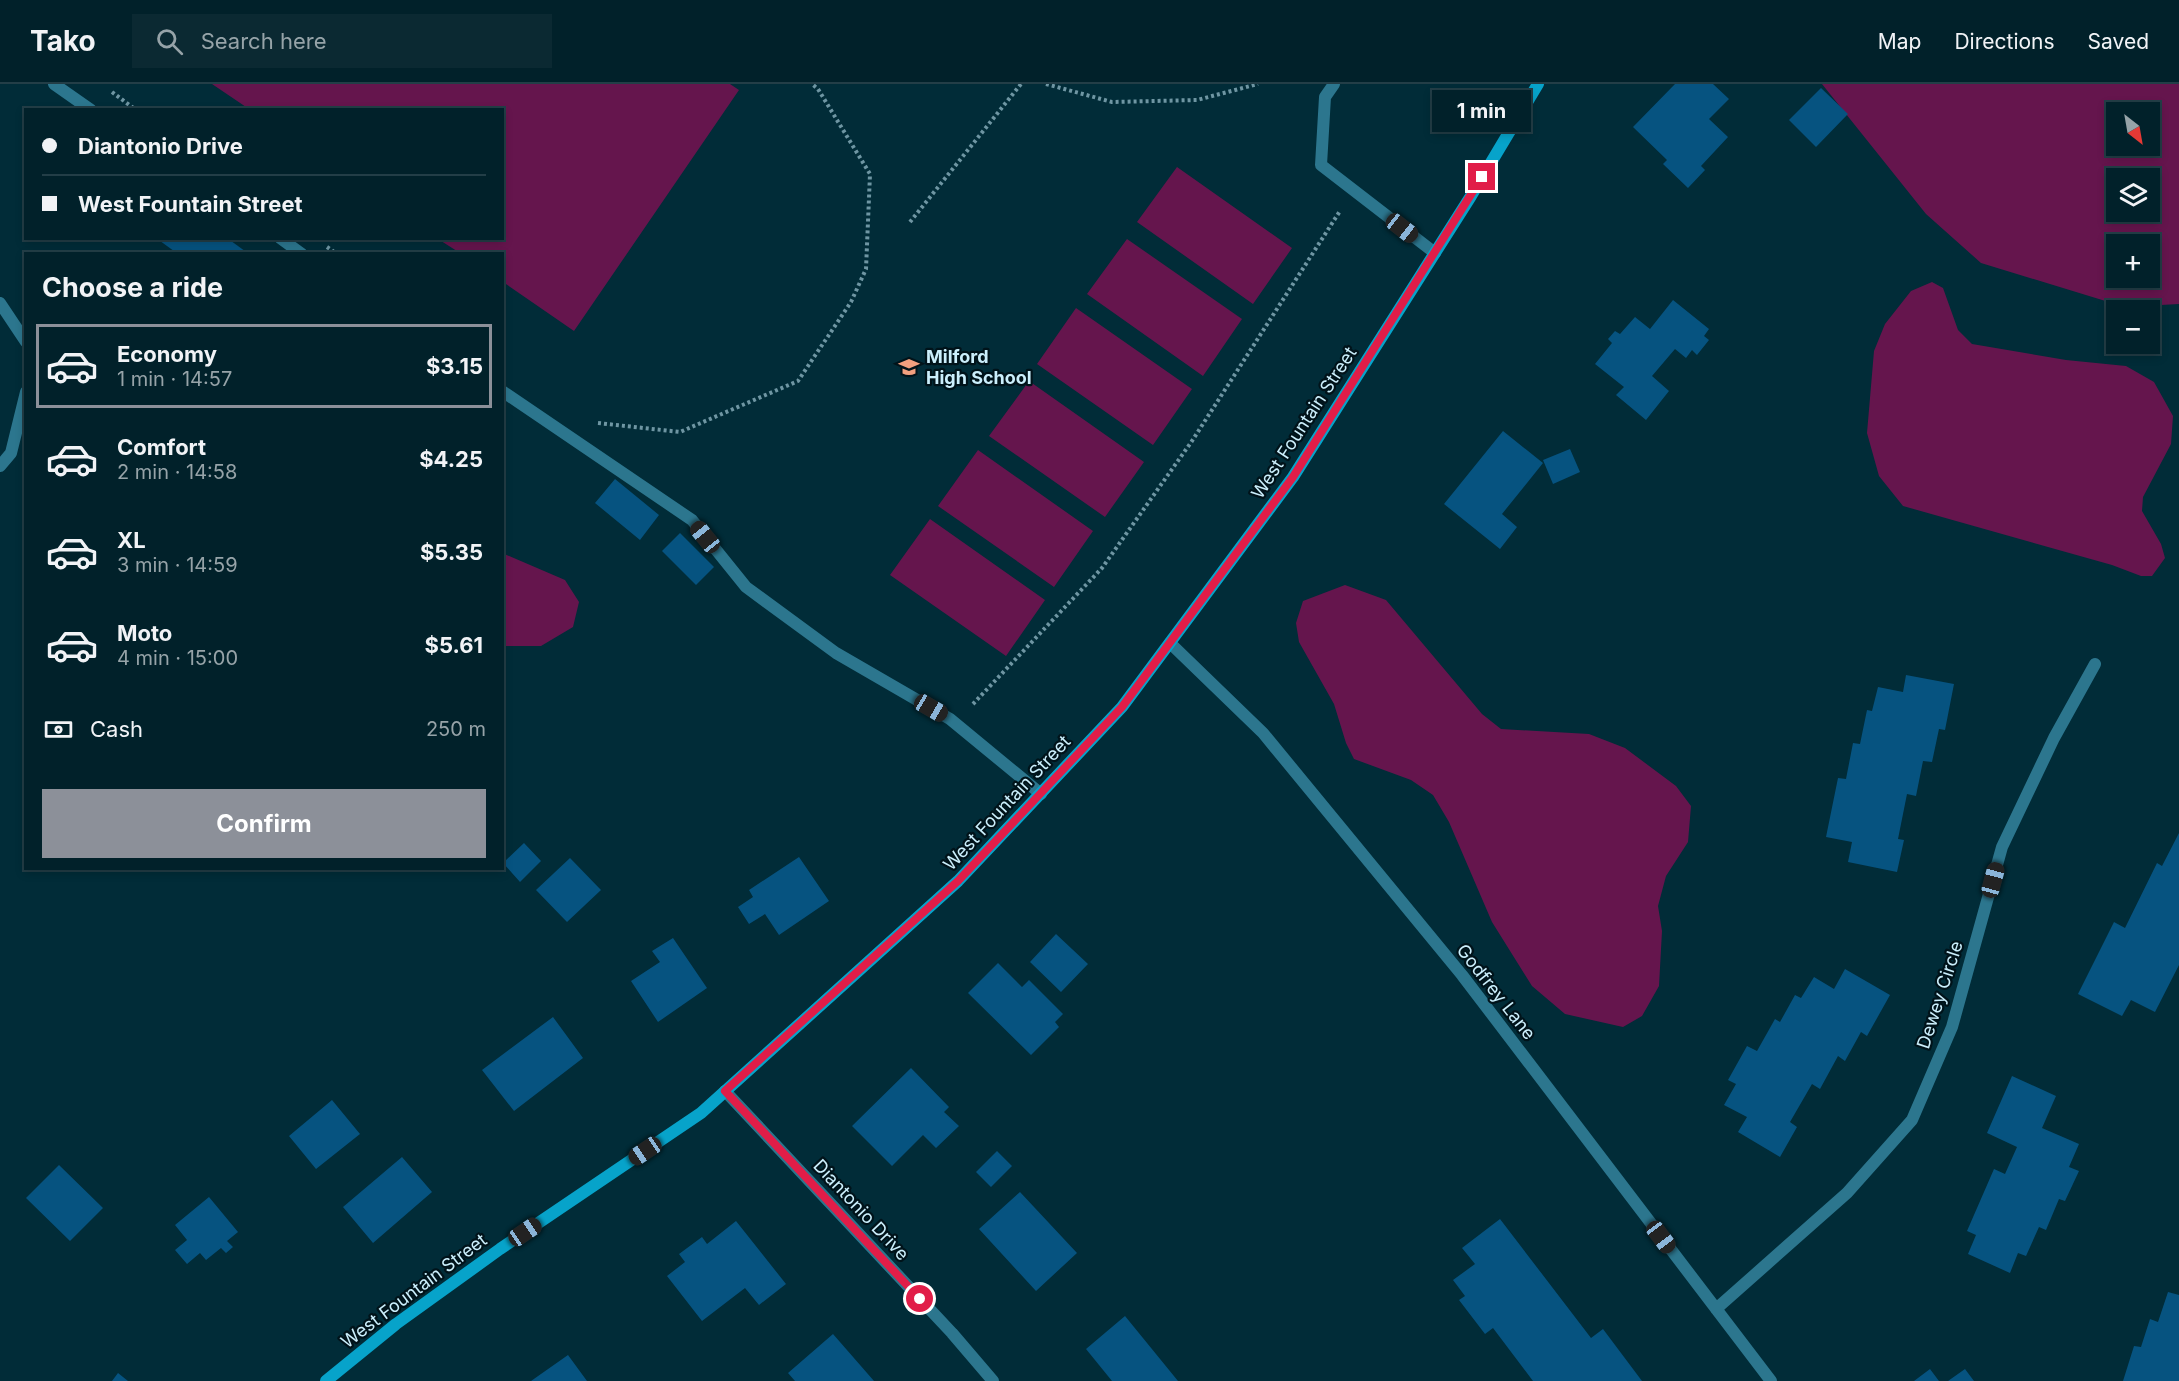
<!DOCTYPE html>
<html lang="en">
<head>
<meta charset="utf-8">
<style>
	:root { --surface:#01212a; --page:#0b2932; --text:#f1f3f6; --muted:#96a3a8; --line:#233e47; --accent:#8c9099 }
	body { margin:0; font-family:Inter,sans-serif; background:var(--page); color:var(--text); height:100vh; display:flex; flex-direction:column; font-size:22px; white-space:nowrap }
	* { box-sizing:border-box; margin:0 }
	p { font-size:20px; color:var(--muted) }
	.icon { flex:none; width:33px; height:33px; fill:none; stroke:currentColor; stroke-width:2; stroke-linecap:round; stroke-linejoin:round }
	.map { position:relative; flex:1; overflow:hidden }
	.side { position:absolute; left:24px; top:168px; width:480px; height:618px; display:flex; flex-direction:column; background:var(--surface); border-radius:0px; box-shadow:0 3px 9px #0003,0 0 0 2px var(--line) }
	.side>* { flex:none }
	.banner { position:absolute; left:24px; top:24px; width:480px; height:132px; border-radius:0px; box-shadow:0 3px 9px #0003,0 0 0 2px var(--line); display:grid; align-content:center; height:132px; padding:0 18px; background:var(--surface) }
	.needle { width:39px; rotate:149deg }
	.controls { position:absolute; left:2106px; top:18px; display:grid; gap:12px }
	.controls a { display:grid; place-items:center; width:54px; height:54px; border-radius:0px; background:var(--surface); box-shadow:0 3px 9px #0003,0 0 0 2px var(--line); font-size:30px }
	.end { position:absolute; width:27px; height:27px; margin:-14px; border:8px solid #e11d48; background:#fff; box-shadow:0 0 0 3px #fff }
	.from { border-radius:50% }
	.bubble { position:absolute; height:42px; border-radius:0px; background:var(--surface); box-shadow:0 3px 9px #0003,0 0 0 2px var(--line); font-size:20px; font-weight:700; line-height:42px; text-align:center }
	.car { position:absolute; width:18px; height:36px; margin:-18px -9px; border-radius:8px; box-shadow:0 0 4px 2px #0007; background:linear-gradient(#222 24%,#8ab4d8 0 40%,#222 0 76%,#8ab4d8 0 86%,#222 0) }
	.banner b { display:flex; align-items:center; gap:21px; height:57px; font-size:22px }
	.banner b+b { border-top:2px solid var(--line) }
	.banner i { width:15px; height:15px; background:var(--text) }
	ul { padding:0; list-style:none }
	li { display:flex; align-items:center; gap:18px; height:84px; margin:0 12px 9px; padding:0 6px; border:3px solid transparent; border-radius:0px }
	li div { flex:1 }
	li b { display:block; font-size:22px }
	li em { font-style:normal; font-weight:700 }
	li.on { border-color:var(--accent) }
	li>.icon { width:54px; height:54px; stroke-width:1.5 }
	h2 { padding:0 18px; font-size:27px; line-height:72px }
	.pay { display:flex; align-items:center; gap:15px; height:66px; padding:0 18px; font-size:22px }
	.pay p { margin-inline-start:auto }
	.action { display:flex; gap:12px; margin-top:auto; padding:12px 18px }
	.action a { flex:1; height:69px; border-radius:0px; background:var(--accent); color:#fff; font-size:24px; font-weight:700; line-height:69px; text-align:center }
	header { display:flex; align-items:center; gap:36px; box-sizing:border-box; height:84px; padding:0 30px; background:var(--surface); border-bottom:2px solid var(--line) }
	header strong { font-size:28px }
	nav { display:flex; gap:33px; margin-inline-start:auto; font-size:21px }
	.search { width:420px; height:54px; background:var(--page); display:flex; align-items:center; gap:15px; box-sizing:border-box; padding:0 21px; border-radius:0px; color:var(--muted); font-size:22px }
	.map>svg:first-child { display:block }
</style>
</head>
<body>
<header>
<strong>Tako</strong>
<div class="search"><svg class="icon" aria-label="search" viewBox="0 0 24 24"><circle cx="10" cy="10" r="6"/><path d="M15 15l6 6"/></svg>Search here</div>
<nav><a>Map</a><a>Directions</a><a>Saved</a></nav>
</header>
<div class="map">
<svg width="2179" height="1297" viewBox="0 0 2179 1297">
	<rect width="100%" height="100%" fill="#012c38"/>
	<!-- green -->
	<path fill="#65154d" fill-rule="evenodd" d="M212,0H730L739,6L574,247L503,198L502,170L460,169L438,155L502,154V26L249,25Z
		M1822,0H2179V220L2125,223L1981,179L1926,130ZM2116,28H2150V62H2116ZM2116,94H2150V128H2116ZM2116,160H2150V194H2116Z
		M1177,83L1292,164L1253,220L1137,138Z
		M1127,155L1242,235L1203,292L1087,210Z
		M1932,198L1943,204L1958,246L1972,260L2066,276L2126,282L2154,298L2173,332L2171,360L2143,413L2142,427L2161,460L2165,474L2152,492H2141L2112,481L1903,422L1879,392L1867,349L1874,267L1885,240L1911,207Z
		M1076,224L1192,305L1153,361L1037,280Z
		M1029,297L1144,378L1105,433L989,352Z
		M978,366L1093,447L1054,503L938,422Z
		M930,435L1045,516L1006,572L890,491Z
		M502,469L565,496L579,518L573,543L541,562H503Z
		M1345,501L1386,516L1482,630L1501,645L1589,650L1625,664L1676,702L1691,722L1688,758L1666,792L1658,822L1662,847L1659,902L1642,932L1623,943L1565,930L1532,902L1492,838L1449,738L1433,711L1411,696L1354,675L1346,659L1334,620L1299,558L1296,539L1303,517Z"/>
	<!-- building -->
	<path fill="#065380" d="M1675,0H1713L1729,15L1709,35L1728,53L1701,82L1705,86L1688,104L1663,80L1667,76L1633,43Z
		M1821,4L1848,30L1816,63L1789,36Z
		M156,154H227L249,170H178Z
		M1673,216L1709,245L1704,252L1709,256L1697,271L1692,266L1686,274L1675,265L1652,292L1669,307L1646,336L1616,311L1624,303L1595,280L1612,259L1608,255L1615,247L1620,250L1635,233L1650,245Z
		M1503,347L1543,379L1502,430L1517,443L1500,465L1444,420Z
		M1570,365L1580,388L1553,400L1543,376Z
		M615,395L659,431L640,456L595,419Z
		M680,449L714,483L696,501L662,467Z
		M1906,591L1954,600L1945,646L1939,645L1932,678L1923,677L1916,712L1907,710L1898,755L1904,756L1897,788L1848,778L1852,758L1826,753L1838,694L1846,695L1853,659L1860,660L1867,626L1872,627L1878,603L1903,608Z
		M2179,749V881L2155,928L2131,916L2122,932L2078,910L2114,838L2125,844L2157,779L2162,782Z
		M524,759L541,777L520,798L503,779Z
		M799,773L829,817L779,851L765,830L749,840L738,823L753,813L749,806Z
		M570,774L601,806L567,838L536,806Z
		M1056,850L1088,880L1061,908L1030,878Z
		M673,854L707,904L658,938L631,897L660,878L652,867Z
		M998,879L1022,903L1029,896L1063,930L1055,938L1059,943L1031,971L968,909Z
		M1845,885L1890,911L1867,952L1861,948L1845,977L1838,972L1820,1005L1812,1000L1790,1038L1797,1043L1780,1073L1738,1048L1747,1033L1724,1021L1736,1000L1728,996L1747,962L1757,967L1775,935L1780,938L1795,911L1801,914L1814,893L1834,905Z
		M553,933L583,974L514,1027L482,986Z
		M911,984L949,1023L944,1028L959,1042L936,1064L923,1051L892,1082L852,1042Z
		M2012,992L2056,1012L2042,1044L2079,1060L2069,1083L2079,1087L2065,1117L2059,1115L2046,1146L2039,1143L2026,1172L2018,1169L2010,1189L1968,1170L1976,1151L1967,1147L1994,1085L2005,1090L2017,1063L1987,1049Z
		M332,1016L360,1050L316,1085L289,1052Z
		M997,1067L1012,1082L991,1103L976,1088Z
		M402,1073L432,1108L373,1159L343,1123Z
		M59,1081L103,1124L70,1157L26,1114Z
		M1020,1108L1077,1169L1036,1207L979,1145Z
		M209,1113L238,1148L227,1157L233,1163L226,1169L221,1164L206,1176L200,1169L187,1180L175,1166L187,1156L175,1141Z
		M1500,1135L1591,1254L1603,1245L1642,1297H1533L1493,1244L1485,1250L1459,1216L1465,1212L1453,1196L1475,1180L1462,1164Z
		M736,1137L786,1200L759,1221L745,1204L702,1237L667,1192L685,1178L679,1170L702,1153L707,1160Z
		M2168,1208L2179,1211V1297H2123L2134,1262L2141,1263L2150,1235L2158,1238Z
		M1125,1232L1178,1297H1112L1086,1265Z
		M833,1250L874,1297H795L788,1289Z
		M568,1271L587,1297H531Z
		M1930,1285L1939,1297H1914Z
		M1965,1285L1974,1297H1948Z
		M118,1289L128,1297H112Z"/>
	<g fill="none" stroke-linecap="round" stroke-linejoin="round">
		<!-- path -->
		<path stroke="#6f96a3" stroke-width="4" stroke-dasharray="3 3" stroke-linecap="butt" d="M1046,0L1112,18L1197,16L1258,0
			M112,8L136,26
			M910,138L1021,0
			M327,163L337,170
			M598,339L680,348L798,297L851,218L866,185L870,90L818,5L812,0
			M973,620L1102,484L1192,357L1340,127"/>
		<!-- lane -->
		<path stroke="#2c768e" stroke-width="12" d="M54,0L91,26
			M1334,0L1325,13L1321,81L1435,169
			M280,154L302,170
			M0,219L26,258
			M502,307L692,436L746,503L836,569L950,635L1041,710
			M0,382L11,369L26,308"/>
		<!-- street -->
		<path stroke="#2c768e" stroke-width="12" d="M1170,559L1263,649L1462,891L1771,1297
			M725,1007L952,1249L993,1297
			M1716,1225L1847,1109L1912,1036L1952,943L2002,763L2054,654L2095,580"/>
		<!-- secondary -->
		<path stroke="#07a3ca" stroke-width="12" d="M326,1297L396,1240L500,1165L701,1029L958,797L1122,623L1293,393L1471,112L1538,0"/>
	</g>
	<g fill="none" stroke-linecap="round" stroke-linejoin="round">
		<!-- route -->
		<path stroke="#e11d48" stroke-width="8" d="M920,1215L725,1007L958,797L1122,623L1293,393L1482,93"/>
	</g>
	<!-- icons -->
	<defs>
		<g id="school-bare" transform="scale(1.62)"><path d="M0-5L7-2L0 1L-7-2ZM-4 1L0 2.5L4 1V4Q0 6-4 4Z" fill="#f2a07f" stroke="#00131a" stroke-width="2.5" paint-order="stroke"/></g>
	</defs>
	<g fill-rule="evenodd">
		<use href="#school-bare" x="909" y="283"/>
	</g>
	<g text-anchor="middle" stroke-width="4.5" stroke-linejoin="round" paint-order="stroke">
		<!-- poi labels -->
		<g font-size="18" font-weight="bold" fill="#cbeffc" stroke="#00131a" text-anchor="start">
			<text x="926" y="279">Milford<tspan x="926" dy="21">High School</tspan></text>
		</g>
		<!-- street labels -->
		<g font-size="18" fill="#cbeffc" stroke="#00131a">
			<text transform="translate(1304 339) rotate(-57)" y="6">West Fountain Street</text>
			<text transform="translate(1007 719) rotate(-47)" y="6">West Fountain Street</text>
			<text transform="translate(1496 908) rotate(52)" y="6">Godfrey Lane</text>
			<text transform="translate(1940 911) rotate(-72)" y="6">Dewey Circle</text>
			<text transform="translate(861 1126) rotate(47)" y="6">Diantonio Drive</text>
			<text transform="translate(414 1207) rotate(-37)" y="6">West Fountain Street</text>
		</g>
	</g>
</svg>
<div class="controls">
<a><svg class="needle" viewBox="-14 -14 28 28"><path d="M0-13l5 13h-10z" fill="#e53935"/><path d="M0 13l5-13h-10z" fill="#96a3a8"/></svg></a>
<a><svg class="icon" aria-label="layers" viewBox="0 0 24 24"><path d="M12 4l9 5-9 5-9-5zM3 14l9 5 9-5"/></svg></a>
<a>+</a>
<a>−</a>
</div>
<i class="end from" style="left:920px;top:1215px"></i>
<i class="end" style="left:1482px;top:93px"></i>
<div class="bubble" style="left:1432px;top:6px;width:99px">1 min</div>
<i class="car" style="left:1402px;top:144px;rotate:128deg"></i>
<i class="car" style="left:705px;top:453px;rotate:321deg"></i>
<i class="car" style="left:931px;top:624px;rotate:120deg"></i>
<i class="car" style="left:1993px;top:796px;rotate:15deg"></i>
<i class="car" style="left:645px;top:1067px;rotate:236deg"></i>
<i class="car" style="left:525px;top:1148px;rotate:56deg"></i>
<i class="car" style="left:1661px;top:1153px;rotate:143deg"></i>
<div class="banner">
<b><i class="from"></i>Diantonio Drive</b>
<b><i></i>West Fountain Street</b>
</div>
<section class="side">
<h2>Choose a ride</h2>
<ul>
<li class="on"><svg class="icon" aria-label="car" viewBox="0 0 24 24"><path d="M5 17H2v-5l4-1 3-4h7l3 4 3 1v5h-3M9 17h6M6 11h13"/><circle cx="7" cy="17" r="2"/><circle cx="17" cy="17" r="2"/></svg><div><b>Economy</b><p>1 min · 14:57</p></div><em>$3.15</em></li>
<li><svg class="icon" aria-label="car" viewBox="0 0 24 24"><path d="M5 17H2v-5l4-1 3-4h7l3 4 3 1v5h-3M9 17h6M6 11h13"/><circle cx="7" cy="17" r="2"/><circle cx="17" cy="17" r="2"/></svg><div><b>Comfort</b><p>2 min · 14:58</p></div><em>$4.25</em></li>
<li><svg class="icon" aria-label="car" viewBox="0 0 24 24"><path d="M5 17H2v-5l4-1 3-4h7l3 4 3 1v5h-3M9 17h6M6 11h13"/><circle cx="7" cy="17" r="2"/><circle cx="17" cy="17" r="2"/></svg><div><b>XL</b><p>3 min · 14:59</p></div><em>$5.35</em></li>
<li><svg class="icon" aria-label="car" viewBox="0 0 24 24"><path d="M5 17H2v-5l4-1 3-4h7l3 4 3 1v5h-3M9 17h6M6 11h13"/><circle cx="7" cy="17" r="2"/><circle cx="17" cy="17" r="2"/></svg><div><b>Moto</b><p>4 min · 15:00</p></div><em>$5.61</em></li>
</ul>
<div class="pay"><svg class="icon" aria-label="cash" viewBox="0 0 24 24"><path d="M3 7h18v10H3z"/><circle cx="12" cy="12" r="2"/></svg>Cash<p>250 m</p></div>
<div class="action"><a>Confirm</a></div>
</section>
</div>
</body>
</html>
